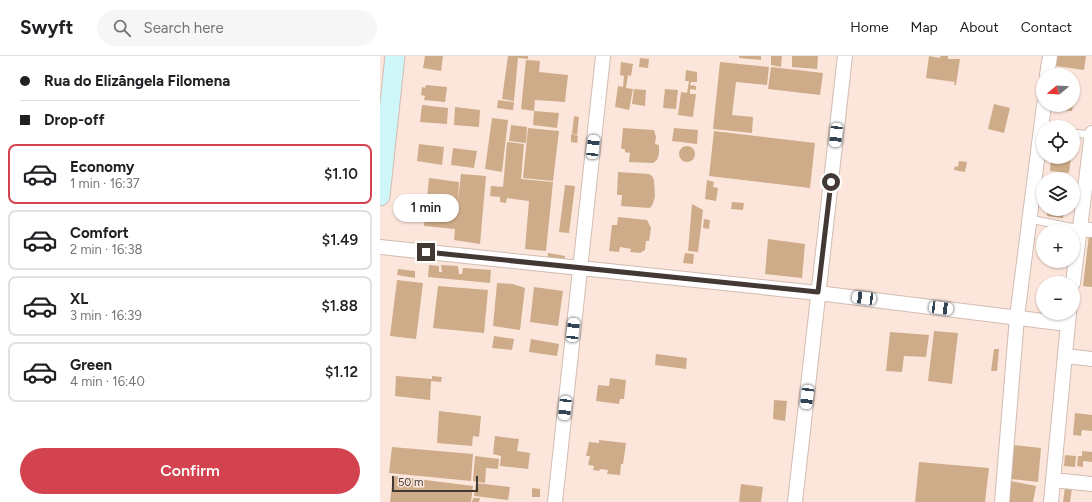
<!DOCTYPE html>
<html lang="en">
<head>
<meta charset="utf-8">
<style>
	:root { --surface:#fff; --page:#f6f6f6; --text:#202124; --muted:#757577; --line:#e0e0e0; --accent:#d3424f }
	body { margin:0; font-family:Figtree,sans-serif; background:var(--page); color:var(--text); height:100vh; display:flex; flex-direction:column; font-size:15px; white-space:nowrap }
	* { box-sizing:border-box; margin:0 }
	p { font-size:13px; color:var(--muted) }
	.icon { flex:none; width:22px; height:22px; fill:none; stroke:currentColor; stroke-width:2; stroke-linecap:round; stroke-linejoin:round }
	.map { position:relative; flex:1; overflow:hidden }
	.details { display:flex; flex-direction:column; background:var(--surface); width:380px }
	.details>* { flex:none }
	.banner { display:grid; align-content:center; height:88px; padding:0 20px; background:var(--surface) }
	.needle { width:26px; rotate:252deg }
	.buttons { position:absolute; left:656px; top:12px; display:grid; gap:8px }
	.buttons a { display:grid; place-items:center; width:44px; height:44px; border-radius:50%; background:var(--surface); box-shadow:0 1px 3px #0004; font-size:20px }
	.scale { position:absolute; left:12px; bottom:10px; width:86px; box-sizing:border-box; padding-left:4px; border:2px solid #423935; border-top:0; font-size:11px; line-height:14px; white-space:nowrap; color:#423935; -webkit-text-stroke:3px #fce6dc; paint-order:stroke }
	.end { position:absolute; width:18px; height:18px; margin:-9px; border:5px solid #423935; background:#fff; box-shadow:0 0 0 2px #fff }
	.from { border-radius:50% }
	.bubble { position:absolute; height:28px; border-radius:14px; background:var(--surface); box-shadow:0 1px 3px #0004; font-size:13px; font-weight:600; line-height:28px; text-align:center }
	.car { position:absolute; width:12px; height:24px; margin:-12px -6px; border-radius:5px; box-shadow:0 0 3px 1px #0007; background:linear-gradient(#fff 24%,#345 0 40%,#fff 0 76%,#345 0 86%,#fff 0) }
	.banner b { display:flex; align-items:center; gap:14px; height:38px; font-size:15px }
	.banner b+b { border-top:1px solid var(--line) }
	.banner i { width:10px; height:10px; background:var(--text) }
	ul { padding:0; list-style:none }
	li { display:flex; align-items:center; gap:12px; height:60px; margin:0 8px 6px; padding:0 12px; border:2px solid var(--line); border-radius:8px }
	li div { flex:1 }
	li b { display:block; font-size:15px }
	li em { font-style:normal; font-weight:600 }
	li.on { border-color:var(--accent) }
	li>.icon { width:36px; height:36px; stroke-width:1.5 }
	.cta { display:flex; gap:8px; margin-top:auto; padding:8px 20px }
	.cta a { flex:1; height:46px; border-radius:24px; background:var(--accent); color:#fff; font-size:16px; font-weight:600; line-height:46px; text-align:center }
	header { display:flex; align-items:center; gap:24px; box-sizing:border-box; height:56px; padding:0 20px; background:var(--surface); border-bottom:1px solid var(--line) }
	header strong { font-size:19px }
	nav { display:flex; gap:22px; margin-inline-start:auto; font-size:14px }
	.search { width:280px; height:36px; background:var(--page); display:flex; align-items:center; gap:10px; box-sizing:border-box; padding:0 14px; border-radius:22px; color:var(--muted); font-size:15px }
	main { display:flex; flex:1; min-height:0 }
	.map>svg:first-child { display:block }
</style>
</head>
<body>
<header>
<strong>Swyft</strong>
<div class="search"><svg class="icon" aria-label="search" viewBox="0 0 24 24"><circle cx="10" cy="10" r="6"/><path d="M15 15l6 6"/></svg>Search here</div>
<nav><a>Home</a><a>Map</a><a>About</a><a>Contact</a></nav>
</header>
<main>
<section class="details">
<div class="banner">
<b><i class="from"></i>Rua do Elizângela Filomena</b>
<b><i></i>Drop-off</b>
</div>
<ul>
<li class="on"><svg class="icon" aria-label="car" viewBox="0 0 24 24"><path d="M5 17H2v-5l4-1 3-4h7l3 4 3 1v5h-3M9 17h6M6 11h13"/><circle cx="7" cy="17" r="2"/><circle cx="17" cy="17" r="2"/></svg><div><b>Economy</b><p>1 min · 16:37</p></div><em>$1.10</em></li>
<li><svg class="icon" aria-label="car" viewBox="0 0 24 24"><path d="M5 17H2v-5l4-1 3-4h7l3 4 3 1v5h-3M9 17h6M6 11h13"/><circle cx="7" cy="17" r="2"/><circle cx="17" cy="17" r="2"/></svg><div><b>Comfort</b><p>2 min · 16:38</p></div><em>$1.49</em></li>
<li><svg class="icon" aria-label="car" viewBox="0 0 24 24"><path d="M5 17H2v-5l4-1 3-4h7l3 4 3 1v5h-3M9 17h6M6 11h13"/><circle cx="7" cy="17" r="2"/><circle cx="17" cy="17" r="2"/></svg><div><b>XL</b><p>3 min · 16:39</p></div><em>$1.88</em></li>
<li><svg class="icon" aria-label="car" viewBox="0 0 24 24"><path d="M5 17H2v-5l4-1 3-4h7l3 4 3 1v5h-3M9 17h6M6 11h13"/><circle cx="7" cy="17" r="2"/><circle cx="17" cy="17" r="2"/></svg><div><b>Green</b><p>4 min · 16:40</p></div><em>$1.12</em></li>
</ul>
<div class="cta"><a>Confirm</a></div>
</section>
<div class="map">
<svg width="712" height="446" viewBox="0 0 712 446">
	<rect width="100%" height="100%" fill="#fce6dc"/>
	<!-- building -->
	<path fill="#ceac89" d="M45,0H63L61,15L43,12Z
		M128,0H148V3L138,2L134,45L122,43Z
		M359,0H381V4L359,2Z
		M391,0H402L401,11L391,9Z
		M412,0H438L437,13L412,11Z
		M549,0L560,2V0H568V3H580L576,29H574L575,26L546,22Z
		M677,0H706L704,14L676,10Z
		M260,2L269,3L268,12L259,11Z
		M146,4L160,5L159,16L188,19L185,46L155,44L154,55L141,53Z
		M241,6L253,8L251,20L248,19L246,32L253,33L249,54L235,51L238,30L243,31L244,20L240,19Z
		M340,6L389,11L387,29L356,26L352,59L373,61L372,77L333,73Z
		M391,11L443,17L440,39L388,33Z
		M306,14L317,16V26H311L310,29L316,30V34L310,33V38H316L313,61L298,59L301,36L307,37L309,25H305Z
		M693,24H696L694,39H693Z
		M46,29L67,31L65,46L44,44L45,40L41,39L42,31L45,32Z
		M254,33L266,34L265,50L252,48Z
		M285,33L298,34L296,53L283,52Z
		M118,44L134,46L133,54L117,52Z
		M614,48L630,52L624,77L608,73Z
		M42,49L68,52L67,68L40,66Z
		M677,49H693L692,55L677,54Z
		M75,51L100,54L99,71L74,69Z
		M154,55L179,57L177,72L153,69Z
		M194,60L199,61L197,79L192,78Z
		M112,62L128,64L122,116L105,113Z
		M131,69L147,71L146,87L129,85Z
		M148,72L179,75L173,125L143,122Z
		M243,72L274,74L276,81L275,88L279,89V98L277,104L273,107L249,106L250,97L245,96V93H241Z
		M294,72L318,74L317,88L292,85Z
		M334,75L435,87L430,132L329,120Z
		M191,78L198,80L197,87L191,86Z
		M127,86L144,88L141,123L173,126L166,195L145,193L149,145L127,142L126,147L120,146V141L110,140L111,130L123,131Z
		M39,88L64,91L62,109L37,105Z
		M299 98a8 8 0 1 1 16 0a8 8 0 1 1-16 0Z
		M73,92L97,95L94,112L71,109Z
		M671,101H691L689,117L670,115Z
		M579,105L587,106L585,116L574,114L575,110L578,111Z
		M238,116L269,118L272,120L274,124L275,141L272,150L269,152L241,150L242,139H237Z
		M81,118L106,120L100,188L74,184L75,173L44,170L49,122L79,126L78,145Z
		M327,124L334,126L333,131L338,132L336,145L325,143Z
		M185,129L195,130L189,177L179,176Z
		M352,146L364,147L363,154L351,153Z
		M312,148L323,154L318,196L308,195Z
		M668,153H684L683,162L667,160Z
		M238,161L267,164L271,172L269,185H266L265,194L260,197L250,196L251,193L240,191L239,196L229,195L232,169H237Z
		M324,163L330,164L329,173L323,172Z
		M709,179H712V231L703,230Z
		M388,183L425,188L422,222L385,218Z
		M168,197L185,200L184,206L167,204Z
		M305,197L314,198L313,208L303,207Z
		M49,209L59,210V216H62L61,209L78,210L79,218H82L83,212L111,214L110,227L48,221Z
		M18,213L35,215V222L17,219Z
		M17,224L43,227L36,283L10,280Z
		M117,227L133,228L145,232L140,274L113,270Z
		M58,230L108,234L104,277L53,272Z
		M154,231L183,235L178,270L150,266Z
		M554,275L578,277L572,328L548,325Z
		M510,276L549,279L546,301L524,300L522,316L506,315Z
		M114,280L134,283L132,294L112,292Z
		M151,283L179,288L177,300L149,296Z
		M614,293H619L617,315H611Z
		M276,298L307,302L306,313L275,309Z
		M16,320L52,323V320L62,321L61,326L51,325L50,344L15,340Z
		M230,322L246,324L244,343H240L239,348L216,345L218,329L229,330Z
		M394,344L407,345L405,365L393,363Z
		M59,355L101,360L99,381L93,380L92,390L57,387Z
		M695,357L712,359V375L702,374L701,380L693,379Z
		M115,380L139,383L137,395L150,397L148,413L120,410L121,400L113,398Z
		M219,384L246,387L243,408H241L240,419L227,418L228,414L220,413L219,415L213,414L214,410L208,409L210,400H206L209,386L219,387Z
		M634,389L661,392L658,426L631,423Z
		M12,391L93,398L91,425L9,417Z
		M702,395L712,396V406L703,405V411L697,410L698,400H702Z
		M685,399L696,400L695,411L684,410Z
		M95,400L119,403L118,413L106,412L105,427L93,425Z
		M539,406L609,412L605,446H535Z
		M13,420L93,430L91,446H10Z
		M631,425L656,430L653,446H627Z
		M96,427L130,431L128,444L94,440Z
		M361,428L383,431L381,446H359Z
		M685,431L692,432L690,446H683Z
		M152,432L160,433V441H152Z
		M93,442H100L99,446H92Z"/>
	<g fill="none" stroke-linecap="round" stroke-linejoin="round">
		<!-- service casing -->
		<g stroke="#d1bcb2" stroke-width="9">
			<path id="service" d="M693,77L712,79
				M693,138L704,139
				M650,163L699,173"/>
		</g>
		<!-- minor casing -->
		<g stroke="#d1bcb2" stroke-width="16">
			<path id="minor" d="M667,19L670,0
				M699,173L712,174
				M0,191L438,237L687,268
				M693,227L712,77
				M685,300L712,303
				M673,424L712,428
				M175,446L223,0
				M415,446L465,0
				M622,446L637,261L664,49
				M671,446L689,257"/>
		</g>
		<!-- secondary casing -->
		<g stroke="#d1bcb2" stroke-width="21">
			<path id="secondary" d="M0,140L15,0"/>
		</g>
		<!-- service -->
		<use href="#service" stroke="#fff" stroke-width="7"/>
		<!-- minor -->
		<use href="#minor" stroke="#fff" stroke-width="14"/>
		<!-- secondary -->
		<use href="#secondary" stroke="#cff7fa" stroke-width="19"/>
	</g>
	<g fill="none" stroke-linecap="round" stroke-linejoin="round">
		<!-- route -->
		<path stroke="#423935" stroke-width="5" d="M46,196L438,236L451,126"/>
	</g>
</svg>
<div class="buttons">
<a><svg class="needle" viewBox="-14 -14 28 28"><path d="M0-13l5 13h-10z" fill="#e53935"/><path d="M0 13l5-13h-10z" fill="#757577"/></svg></a>
<a><svg class="icon" aria-label="locate" viewBox="0 0 24 24"><circle cx="12" cy="12" r="6"/><path d="M12 2v4M12 18v4M2 12h4M18 12h4"/></svg></a>
<a><svg class="icon" aria-label="layers" viewBox="0 0 24 24"><path d="M12 4l9 5-9 5-9-5zM3 14l9 5 9-5"/></svg></a>
<a>+</a>
<a>−</a>
</div>
<div class="scale">50 m</div>
<i class="end from" style="left:451px;top:126px"></i>
<i class="end" style="left:46px;top:196px"></i>
<div class="bubble" style="left:13px;top:138px;width:66px">1 min</div>
<i class="car" style="left:456px;top:79px;rotate:186deg"></i>
<i class="car" style="left:213px;top:91px;rotate:6deg"></i>
<i class="car" style="left:484px;top:242px;rotate:277deg"></i>
<i class="car" style="left:561px;top:252px;rotate:97deg"></i>
<i class="car" style="left:193px;top:274px;rotate:6deg"></i>
<i class="car" style="left:427px;top:341px;rotate:187deg"></i>
<i class="car" style="left:185px;top:352px;rotate:186deg"></i>
</div>
</main>
</body>
</html>
